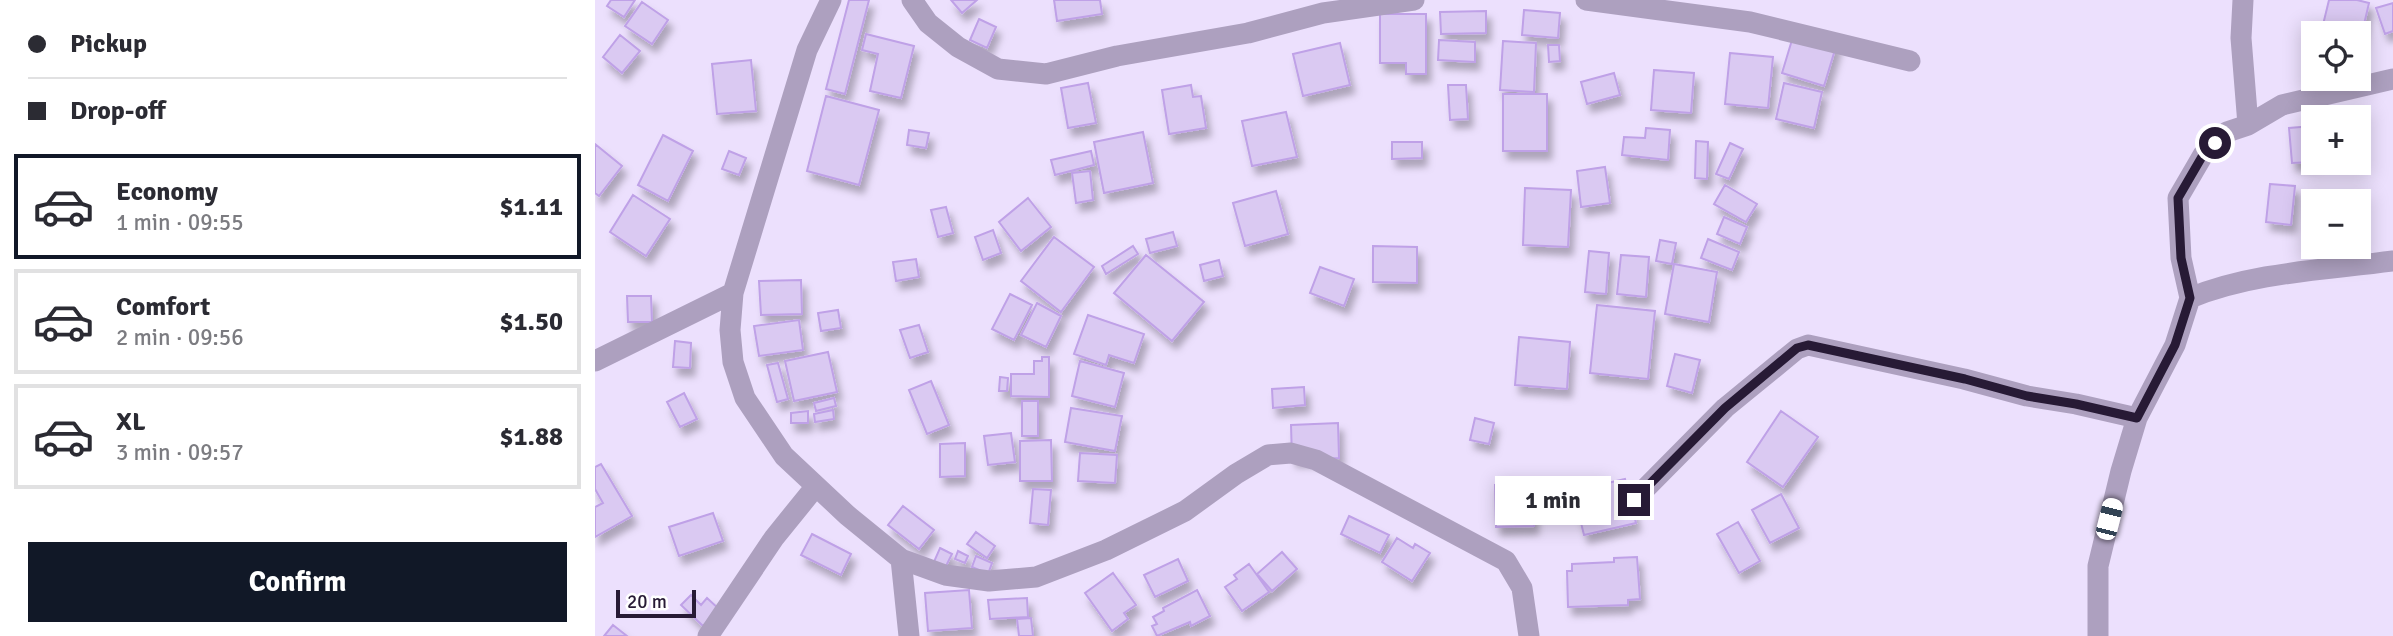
<!DOCTYPE html>
<html lang="en">
<head>
<meta charset="utf-8">
<style>
	:root { --surface:#fff; --page:#f7f7f7; --text:#2b2b33; --muted:#7c7c81; --line:#e1e1e2; --accent:#111827 }
	body { margin:0; font-family:Signika,sans-serif; background:var(--page); color:var(--text); height:100vh; display:flex; flex-direction:column; font-size:26px; white-space:nowrap }
	* { box-sizing:border-box; margin:0 }
	p { font-size:23px; color:var(--muted) }
	.icon { flex:none; width:38px; height:38px; fill:none; stroke:currentColor; stroke-width:2; stroke-linecap:round; stroke-linejoin:round }
	.map { position:relative; flex:1; overflow:hidden }
	.panel { display:flex; flex-direction:column; background:var(--surface); width:595px }
	.panel>* { flex:none }
	.guide { display:grid; align-content:center; height:154px; padding:0 28px; background:var(--surface) }
	.fabs { position:absolute; left:1706px; top:21px; display:grid; gap:14px }
	.fabs a { display:grid; place-items:center; width:70px; height:70px; border-radius:0px; background:var(--surface); box-shadow:0 4px 18px #0003; font-size:35px }
	.scale { position:absolute; left:21px; bottom:18px; width:80px; box-sizing:border-box; padding-left:7px; border:4px solid #271a35; border-top:0; font-size:19px; line-height:24px; white-space:nowrap; color:#271a35; -webkit-text-stroke:5px #fff; paint-order:stroke }
	.end { position:absolute; width:32px; height:32px; margin:-16px; border:9px solid #271a35; background:#fff; box-shadow:0 0 0 4px #fff }
	.from { border-radius:50% }
	.bubble { position:absolute; height:49px; border-radius:0px; background:var(--surface); box-shadow:0 4px 18px #0003; font-size:23px; font-weight:700; line-height:49px; text-align:center }
	.car { position:absolute; width:21px; height:42px; margin:-21px -10px; border-radius:9px; box-shadow:0 0 5px 2px #0007; background:linear-gradient(#fff 24%,#345 0 40%,#fff 0 76%,#345 0 86%,#fff 0) }
	.guide b { display:flex; align-items:center; gap:24px; height:66px; font-size:26px }
	.guide b+b { border-top:2px solid var(--line) }
	.guide i { width:18px; height:18px; background:var(--text) }
	ul { padding:0; list-style:none }
	li { display:flex; align-items:center; gap:21px; height:105px; margin:0 14px 10px; padding:0 14px; border:4px solid var(--line); border-radius:0px }
	li div { flex:1 }
	li b { display:block; font-size:26px }
	li em { font-style:normal; font-weight:700 }
	li.current { border-color:var(--accent) }
	li>.icon { width:63px; height:63px; stroke-width:1.5 }
	.button { display:flex; gap:14px; margin-top:auto; padding:14px 28px }
	.button a { flex:1; height:80px; border-radius:0px; background:var(--accent); color:#fff; font-size:28px; font-weight:700; line-height:80px; text-align:center }
	main { display:flex; flex:1; min-height:0 }
	.map>svg:first-child { display:block }
</style>
</head>
<body>
<main>
<section class="panel">
<div class="guide">
<b><i class="from"></i>Pickup</b>
<b><i></i>Drop-off</b>
</div>
<ul>
<li class="current"><svg class="icon" aria-label="car" viewBox="0 0 24 24"><path d="M5 17H2v-5l4-1 3-4h7l3 4 3 1v5h-3M9 17h6M6 11h13"/><circle cx="7" cy="17" r="2"/><circle cx="17" cy="17" r="2"/></svg><div><b>Economy</b><p>1 min · 09:55</p></div><em>$1.11</em></li>
<li><svg class="icon" aria-label="car" viewBox="0 0 24 24"><path d="M5 17H2v-5l4-1 3-4h7l3 4 3 1v5h-3M9 17h6M6 11h13"/><circle cx="7" cy="17" r="2"/><circle cx="17" cy="17" r="2"/></svg><div><b>Comfort</b><p>2 min · 09:56</p></div><em>$1.50</em></li>
<li><svg class="icon" aria-label="car" viewBox="0 0 24 24"><path d="M5 17H2v-5l4-1 3-4h7l3 4 3 1v5h-3M9 17h6M6 11h13"/><circle cx="7" cy="17" r="2"/><circle cx="17" cy="17" r="2"/></svg><div><b>XL</b><p>3 min · 09:57</p></div><em>$1.88</em></li>
</ul>
<div class="button"><a>Confirm</a></div>
</section>
<div class="map">
<svg width="1798" height="636" viewBox="0 0 1798 636">
	<defs>
		<filter id="shadow"><feDropShadow dx="4.5" dy="8" stdDeviation="3.5" flood-color="#0004"/></filter>
	</defs>
	<rect width="100%" height="100%" fill="#ece0fd"/>
	<!-- building -->
	<path fill="#dac9f2" stroke="#bfa1e7" stroke-width="2" filter="url(#shadow)" d="M16,0H40L29,17L12,6Z
		M254,0H274L250,94L231,89Z
		M356,0H382L367,13Z
		M459,0H505L507,14L462,21Z
		M1734,0H1762L1774,3L1764,46V33H1726Z
		M47,2L73,20L57,44L30,26Z
		M1798,3V31L1790,34L1781,8Z
		M929,10L965,13L963,38L927,35Z
		M891,11V33L846,34L845,12Z
		M785,14H831V74H811V63H785Z
		M384,19L401,27L392,48L375,40Z
		M1200,30L1242,43L1229,86L1187,73Z
		M271,34L319,46L306,98L275,91L283,54L267,50Z
		M25,35L45,51L27,73L8,57Z
		M844,40L880,42V62L843,60Z
		M908,41L941,43L939,92L905,90Z
		M745,43L755,85L708,96L698,54Z
		M953,45H964L965,61L954,62Z
		M1135,53L1178,57L1173,108L1130,104Z
		M156,60L161,111L122,114L117,64Z
		M1059,70L1099,73L1096,113L1056,110Z
		M1019,73L1025,95L992,104L986,82Z
		M493,83L501,123L473,128L466,88Z
		M1189,83L1227,92L1219,128L1181,119Z
		M596,85L598,97L606,96L611,128L574,134L567,90Z
		M853,85H871L873,119L855,120Z
		M908,94H952V151H908Z
		M231,96L284,110L264,185L212,171Z
		M691,112L702,157L657,166L647,121Z
		M1718,126V162L1697,163L1694,128Z
		M1051,128L1075,130L1073,160L1027,155L1029,137L1050,138Z
		M314,130L334,133L331,148L312,145Z
		M548,132L558,183L509,193L499,142Z
		M68,135L98,151L73,201L43,185Z
		M1101,141L1113,142L1112,179L1100,178Z
		M797,142H827V158L797,159Z
		M1135,143L1148,149L1134,179L1121,174Z
		M0,144L27,166L4,196L0,193Z
		M134,151L151,158L144,175L127,169Z
		M496,151L499,165L460,175L456,160Z
		M1010,167L1015,203L986,207L982,171Z
		M495,171L498,200L481,203L477,173Z
		M1675,184L1700,186L1696,225L1671,222Z
		M1130,185L1162,204L1151,222L1119,204Z
		M930,188L976,190L973,247L928,245Z
		M681,191L693,234L650,246L638,203Z
		M38,195L75,219L51,256L15,232Z
		M433,198L456,227L426,251L404,222Z
		M351,207L358,233L343,237L336,210Z
		M1129,217L1152,227L1145,244L1122,234Z
		M398,230L406,253L388,260L380,237Z
		M578,232L582,246L555,253L551,239Z
		M459,237L499,267L466,312L426,281Z
		M1113,239L1144,252L1137,270L1106,258Z
		M1065,240L1081,243L1077,264L1061,261Z
		M538,246L543,254L511,274L507,266Z
		M778,246L822,247V283L778,282Z
		M994,251L1014,253L1011,294L990,292Z
		M551,255L609,302L577,341L519,293Z
		M1026,255L1054,257L1051,297L1022,294Z
		M321,259L324,277L301,281L298,262Z
		M624,260L628,276L609,281L605,265Z
		M1079,264L1122,272L1114,322L1070,314Z
		M725,267L759,279L749,306L715,293Z
		M206,280L207,314L166,315L164,281Z
		M415,294L437,305L419,340L397,329Z
		M32,296H56L57,322H33Z
		M442,303L466,316L451,347L426,335Z
		M1002,305L1060,311L1053,379L995,373Z
		M243,310L246,328L226,331L223,313Z
		M493,315L549,334L539,363L514,355L511,365L479,354Z
		M204,320L208,350L164,356L159,326Z
		M324,325L333,352L315,358L305,330Z
		M924,337L975,342L972,389L920,385Z
		M80,341L96,343L95,368L78,367Z
		M233,352L242,392L199,401L190,361Z
		M1080,354L1105,360L1097,393L1072,386Z
		M447,357H454V397L416,396V374H439V361H447Z
		M485,361L529,373L520,407L477,396Z
		M183,363L193,399L182,402L172,365Z
		M405,377L413,378L412,391H404Z
		M336,381L354,425L332,434L314,390Z
		M709,387L710,405L678,408L677,389Z
		M89,393L102,419L85,427L72,402Z
		M239,398L241,406L221,411L219,403Z
		M427,401H443V436H427Z
		M476,408L527,416L520,451L470,442Z
		M238,410L239,419L220,422L219,414Z
		M213,411V423H196V413Z
		M1186,411L1223,437L1188,487L1152,462Z
		M880,418L899,423L894,444L875,440Z
		M743,423L744,458L697,459L696,425Z
		M416,433L420,462L393,465L389,436Z
		M456,440L457,481H425V441Z
		M370,443V476L345,477V444Z
		M485,453L522,455L520,483L483,481Z
		M6,464L37,516L0,537V507L8,503L0,489V467Z
		M1030,479L1041,523L989,535L978,491Z
		M938,484L939,526L901,527L900,485Z
		M438,489L456,490L453,525L435,523Z
		M1186,494L1204,528L1175,543L1157,510Z
		M308,506L339,530L324,549L293,525Z
		M118,513L128,541L84,556L74,527Z
		M754,516L794,535L785,553L746,534Z
		M1143,522L1165,561L1144,573L1122,534Z
		M381,532L400,546L392,558L372,544Z
		M217,534L256,554L246,575L206,555Z
		M802,538L818,548L820,544L835,553L817,581L787,562Z
		M345,548L357,554L349,570L338,564Z
		M363,551L373,556L370,563L360,559Z
		M687,552L702,569L677,591L662,574Z
		M381,556L397,563L393,574L377,567Z
		M1042,557L1045,599L1033,600V605L973,607L972,571H977V564L1019,562V558Z
		M583,559L593,581L560,597L549,575Z
		M654,564L674,592L647,611L630,587L642,579L639,575Z
		M518,573L541,605L529,613L533,619L517,631L490,593Z
		M374,590L377,628L333,631L330,593Z
		M602,590L615,616L596,626L595,622L562,636L557,626L562,624L558,617L569,611L568,608Z
		M96,595L106,605L112,598L124,609L108,626L86,605Z
		M432,598L433,617L395,619L393,600Z
		M436,618L438,636H424L422,619Z
		M18,625L32,636H9Z"/>
	<g fill="none" stroke-linecap="round" stroke-linejoin="round">
		<!-- minor -->
		<path stroke="#ada0bf" stroke-width="21" d="M236,0L212,50L138,293L135,330L138,362L150,398L189,456L252,515L306,559L350,575L394,581L441,577L511,550L590,511L641,474L673,455L696,453L721,460L911,561L927,588L934,636
			M317,0L333,23L363,47L403,69L451,74L522,56L653,33L728,13L819,0
			M991,0L1155,22L1315,61
			M1648,0L1646,38L1653,125
			M1595,298L1586,258L1583,198L1608,155L1632,132L1653,125L1687,105L1798,79
			M0,361L138,293
			M1039,500L1130,408L1202,349L1213,345L1369,379L1432,396L1481,404L1542,418
			M306,559L314,636
			M113,636L179,538L221,486
			M1503,636V566L1526,471L1542,418L1580,345L1595,298C1658,272 1731,270 1798,261"/>
	</g>
	<g fill="none" stroke-linecap="round" stroke-linejoin="round">
		<!-- route -->
		<path stroke="#271a35" stroke-width="9" d="M1039,500L1130,408L1202,348L1213,345L1370,379L1432,396L1481,404L1542,418L1580,345L1595,298L1586,258L1583,198L1608,155L1620,143"/>
	</g>
</svg>
<div class="fabs">
<a><svg class="icon" aria-label="locate" viewBox="0 0 24 24"><circle cx="12" cy="12" r="6"/><path d="M12 2v4M12 18v4M2 12h4M18 12h4"/></svg></a>
<a>+</a>
<a>−</a>
</div>
<div class="scale">20 m</div>
<i class="end from" style="left:1620px;top:143px"></i>
<i class="end" style="left:1039px;top:500px"></i>
<div class="bubble" style="left:900px;top:476px;width:116px">1 min</div>
<i class="car" style="left:1514px;top:519px;rotate:14deg"></i>
</div>
</main>
</body>
</html>
